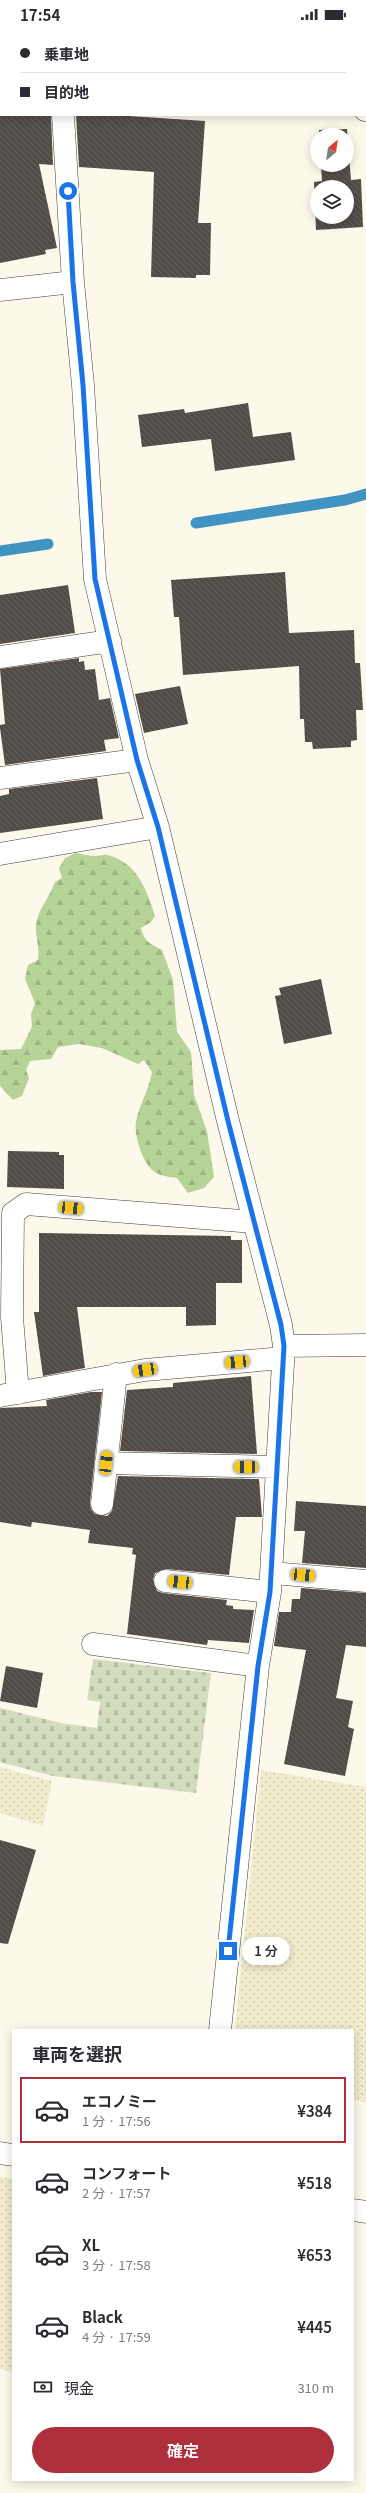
<!DOCTYPE html>
<html lang="ja">
<head>
<meta charset="utf-8">
<style>
	:root { --surface:#fff; --page:#f7f7f7; --text:#2b2b33; --muted:#7c7c81; --line:#e1e1e2; --accent:#ae303c }
	body { margin:0; font-family:Georgia,"Noto Sans JP",serif; background:var(--page); color:var(--text); height:100vh; display:flex; flex-direction:column; font-size:15px; white-space:nowrap }
	* { box-sizing:border-box; margin:0 }
	p { font-size:13px; color:var(--muted) }
	.icon { flex:none; width:22px; height:22px; fill:none; stroke:currentColor; stroke-width:2; stroke-linecap:round; stroke-linejoin:round }
	.map { position:relative; flex:1; overflow:hidden }
	.side { position:absolute; left:12px; top:2001px; width:342px; height:452px; display:flex; flex-direction:column; background:var(--surface); border-radius:0px; box-shadow:0 2px 10px #0003 }
	.side>* { flex:none }
	.banner { position:absolute; left:0px; top:0px; width:366px; height:88px; box-shadow:0 2px 10px #0003; display:grid; align-content:center; height:88px; padding:0 20px; background:var(--surface) }
	.needle { width:26px; rotate:29deg }
	.controls { position:absolute; left:310px; top:100px; display:grid; gap:8px }
	.controls a { display:grid; place-items:center; width:44px; height:44px; border-radius:50%; background:var(--surface); box-shadow:0 2px 10px #0003; font-size:20px }
	.end { position:absolute; width:18px; height:18px; margin:-9px; border:5px solid #1a73e8; background:#fff; box-shadow:0 0 0 2px #fff }
	.from { border-radius:50% }
	.bubble { position:absolute; height:28px; border-radius:14px; background:var(--surface); box-shadow:0 2px 10px #0003; font-size:13px; font-weight:600; line-height:28px; text-align:center }
	.car { position:absolute; width:12px; height:24px; margin:-12px -6px; border-radius:5px; box-shadow:0 0 3px 1px #0007; background:linear-gradient(#f5c518 24%,#345 0 40%,#f5c518 0 76%,#345 0 86%,#f5c518 0) }
	.banner b { display:flex; align-items:center; gap:14px; height:38px; font-size:15px }
	.banner b+b { border-top:1px solid var(--line) }
	.banner i { width:10px; height:10px; background:var(--text) }
	ul { padding:0; list-style:none }
	li { display:flex; align-items:center; gap:12px; height:66px; margin:0 8px 6px; padding:0 12px; border:2px solid transparent; border-radius:0px }
	li div { flex:1 }
	li b { display:block; font-size:15px }
	li em { font-style:normal; font-weight:600 }
	li.active { border-color:var(--accent) }
	li>.icon { width:36px; height:36px; stroke-width:1.5 }
	h2 { padding:0 20px; font-size:18px; line-height:48px }
	.pay { display:flex; align-items:center; gap:10px; height:44px; padding:0 20px; font-size:15px }
	.pay p { margin-inline-start:auto }
	.action { display:flex; gap:8px; margin-top:auto; padding:8px 20px }
	.action a { flex:1; height:46px; border-radius:24px; background:var(--accent); color:#fff; font-size:16px; font-weight:600; line-height:46px; text-align:center }
	.status { display:flex; justify-content:space-between; align-items:center; height:28px; padding:0 20px; background:var(--surface); direction:ltr }
	.status svg { height:11px; fill:currentColor }
	.map>svg:first-child { display:block }
</style>
</head>
<body>
<div class="status"><b>17:54</b><svg viewBox="0 0 49 12"><path d="M0 12V9h3v3zM5 12V6h3v6zM10 12V3h3v9zM15 12V0h3v12zM26 1h20v11H26zM47 4h2v5h-2z"/></svg></div>
<div class="map">
<svg width="366" height="2465" viewBox="0 0 366 2465">
	<defs>
		<pattern id="farmland-dots" width="8" height="8" patternUnits="userSpaceOnUse"><rect width="8" height="8" fill="#f1eccd"/><path d="M2 2h.1M6 6h.1" fill="none" stroke="#cdc9af" stroke-width="1.8" stroke-linecap="round"/></pattern>
		<pattern id="forest-firs" width="22" height="20" patternUnits="userSpaceOnUse"><rect width="22" height="20" fill="#b6d398"/><path d="M5 1l3.5 6h-7zM16 11l3.5 6h-7z" fill="#9bb482"/></pattern>
		<pattern id="cemetery-stones" width="16" height="16" patternUnits="userSpaceOnUse"><rect width="16" height="16" fill="#d4dcbe"/><path d="M2 7V4a2 2 0 0 1 4 0v3zM10 15v-3a2 2 0 0 1 4 0v3z" fill="#b5bba2"/></pattern>
		<pattern id="building-back-hatch" width="6" height="6" patternUnits="userSpaceOnUse"><rect width="6" height="6" fill="#524c48"/><path d="M-1 5l2 2M0 0l6 6M5-1l2 2" fill="none" stroke="#66615e"/></pattern>
	</defs>
	<rect width="100%" height="100%" fill="#fdf9ea"/>
	<!-- farmland -->
	<path fill="url(#farmland-dots)" d="M0,1739L52,1753L43,1798L0,1785Z
		M261,1742L366,1759V2074L353,2072V2002H235Z
		M0,2149L13,2151V2344L0,2341Z"/>
	<!-- forest -->
	<path fill="url(#forest-firs)" d="M76,825C82,826 89,828 95,828C99,828 103,826 107,827C136,833 147,862 155,888L151,894L141,900C144,913 150,916 162,922L173,952L177,1004L191,1024L194,1067L207,1103L214,1149L204,1160L188,1165L177,1150C169,1149 158,1148 151,1141C142,1131 134,1108 136,1094C139,1077 149,1062 152,1044L144,1032L138,1036L102,1020L79,1016L58,1019L51,1031L30,1033L26,1042L29,1050L22,1068L13,1072L0,1058V1022L21,1021L32,999L31,986L35,975L25,951L28,937L38,932C40,917 35,908 36,898C37,882 50,869 55,854L62,850L59,840L65,830Z"/>
	<!-- cemetery -->
	<path fill="url(#cemetery-stones)" d="M93,1631L211,1645L196,1765L53,1748L0,1734V1680L61,1695L97,1700L100,1674L87,1672Z"/>
	<g fill="none" stroke-linecap="round" stroke-linejoin="round">
		<!-- stream -->
		<path stroke="#4194c1" stroke-width="11" d="M196,495L345,472L366,466
			M0,523L48,516"/>
	</g>
	<!-- building -->
	<path fill="url(#building-back-hatch)" fill-rule="evenodd" d="M0,87H51L53,137L39,136L57,220L45,222L46,226L0,235Z
		M76,87H114L205,93L198,195H211L210,247H196V250L151,249L154,144L79,139Z
		M347,101L351,152L361,151L363,199L316,202L314,154L322,153L321,137H347V107H319V102ZM317,159H347V189H317Z
		M248,375L253,409L291,404L295,432L215,443L211,411L142,419L138,387L184,381L185,385Z
		M285,544L289,605L354,602L355,635H360L363,682H356L357,712L351,713V719L313,721L312,714H305L304,691H300L299,638L183,647L179,589H174L171,552Z
		M68,557L75,605L0,616V567Z
		M79,630V634L84,633L85,642L95,641L99,672L110,670L119,710L104,712L106,723L5,737L0,700V697L5,696L0,641Z
		M180,658L188,696L144,705L135,666Z
		M97,750L103,791L0,805V768L9,766V761Z
		M321,951L332,1006L284,1016L275,968L281,967L279,960Z
		M8,1123L59,1124V1127H64V1161L7,1159Z
		M39,1205L231,1208V1212H242V1255H216V1297L186,1298V1279H77L85,1340L43,1348L34,1284H39Z
		M251,1348L257,1426L120,1423L127,1362L173,1359V1355Z
		M91,1364H102L90,1475L91,1481L95,1486L107,1488L112,1483L118,1448L259,1451L262,1489H236L229,1547L166,1541L155,1545L153,1552L157,1563L163,1565L227,1572L226,1577L233,1578V1581L254,1582L249,1615L208,1612L207,1617L127,1606L136,1527L132,1526L133,1520L88,1515L90,1502L32,1494L31,1499L0,1494V1380L47,1378L46,1372Z
		M296,1473L366,1478V1540L302,1535L305,1503H294Z
		M301,1560L366,1565V1619L346,1617L336,1670L353,1673L348,1699L354,1701L345,1748L284,1736L306,1622L274,1618L279,1584H291L292,1571H300Z
		M6,1638L43,1645L37,1680L0,1673Z
		M0,1812L36,1822L8,1916L0,1915Z"/>
	<g fill="none" stroke-linecap="round" stroke-linejoin="round">
		<!-- minor casing -->
		<g stroke="#3e3e3e" stroke-width="23">
			<path id="minor" d="M55,0V1
				M0,56H1
				M365,82H366
				M63,87L73,254L83,357L95,551L137,732L158,799L228,1093L281,1297L284,1318L270,1564L258,1638L220,2002
				M0,262L73,254
				M0,629L110,613
				M0,750L137,732
				M0,826L158,799
				M284,1318L366,1317
				M18,1365L12,1289L13,1185L26,1176L254,1194
				M0,1368L145,1342L283,1330
				M106,1435L277,1439
				M102,1476L116,1346
				M272,1545L366,1553
				M165,1553L270,1564
				M93,1616L258,1638
				M0,2125L13,2127
				M353,2182L366,2184"/>
		</g>
		<!-- minor -->
		<use href="#minor" stroke="#fff" stroke-width="22"/>
	</g>
	<g fill="none" stroke-linecap="round" stroke-linejoin="round">
		<!-- route -->
		<path stroke="#1a73e8" stroke-width="5" d="M68,163L73,254L83,357L95,551L137,732L158,799L228,1093L281,1297L284,1318L270,1564L258,1638L228,1923"/>
	</g>
</svg>
<div class="controls">
<a><svg class="needle" viewBox="-14 -14 28 28"><path d="M0-13l5 13h-10z" fill="#e53935"/><path d="M0 13l5-13h-10z" fill="#7c7c81"/></svg></a>
<a><svg class="icon" aria-label="layers" viewBox="0 0 24 24"><path d="M12 4l9 5-9 5-9-5zM3 14l9 5 9-5"/></svg></a>
</div>
<i class="end from" style="left:68px;top:163px"></i>
<i class="end" style="left:228px;top:1923px"></i>
<div class="bubble" style="left:242px;top:1909px;width:48px">1 分</div>
<i class="car" style="left:71px;top:1180px;rotate:95deg"></i>
<i class="car" style="left:237px;top:1334px;rotate:265deg"></i>
<i class="car" style="left:145px;top:1342px;rotate:261deg"></i>
<i class="car" style="left:106px;top:1435px;rotate:6deg"></i>
<i class="car" style="left:246px;top:1439px;rotate:271deg"></i>
<i class="car" style="left:303px;top:1547px;rotate:95deg"></i>
<i class="car" style="left:180px;top:1554px;rotate:276deg"></i>
<div class="banner">
<b><i class="from"></i>乗車地</b>
<b><i></i>目的地</b>
</div>
<section class="side">
<h2>車両を選択</h2>
<ul>
<li class="active"><svg class="icon" aria-label="car" viewBox="0 0 24 24"><path d="M5 17H2v-5l4-1 3-4h7l3 4 3 1v5h-3M9 17h6M6 11h13"/><circle cx="7" cy="17" r="2"/><circle cx="17" cy="17" r="2"/></svg><div><b>エコノミー</b><p>1 分 · 17:56</p></div><em>¥384</em></li>
<li><svg class="icon" aria-label="car" viewBox="0 0 24 24"><path d="M5 17H2v-5l4-1 3-4h7l3 4 3 1v5h-3M9 17h6M6 11h13"/><circle cx="7" cy="17" r="2"/><circle cx="17" cy="17" r="2"/></svg><div><b>コンフォート</b><p>2 分 · 17:57</p></div><em>¥518</em></li>
<li><svg class="icon" aria-label="car" viewBox="0 0 24 24"><path d="M5 17H2v-5l4-1 3-4h7l3 4 3 1v5h-3M9 17h6M6 11h13"/><circle cx="7" cy="17" r="2"/><circle cx="17" cy="17" r="2"/></svg><div><b>XL</b><p>3 分 · 17:58</p></div><em>¥653</em></li>
<li><svg class="icon" aria-label="car" viewBox="0 0 24 24"><path d="M5 17H2v-5l4-1 3-4h7l3 4 3 1v5h-3M9 17h6M6 11h13"/><circle cx="7" cy="17" r="2"/><circle cx="17" cy="17" r="2"/></svg><div><b>Black</b><p>4 分 · 17:59</p></div><em>¥445</em></li>
</ul>
<div class="pay"><svg class="icon" aria-label="cash" viewBox="0 0 24 24"><path d="M3 7h18v10H3z"/><circle cx="12" cy="12" r="2"/></svg>現金<p>310 m</p></div>
<div class="action"><a>確定</a></div>
</section>
</div>
</body>
</html>
